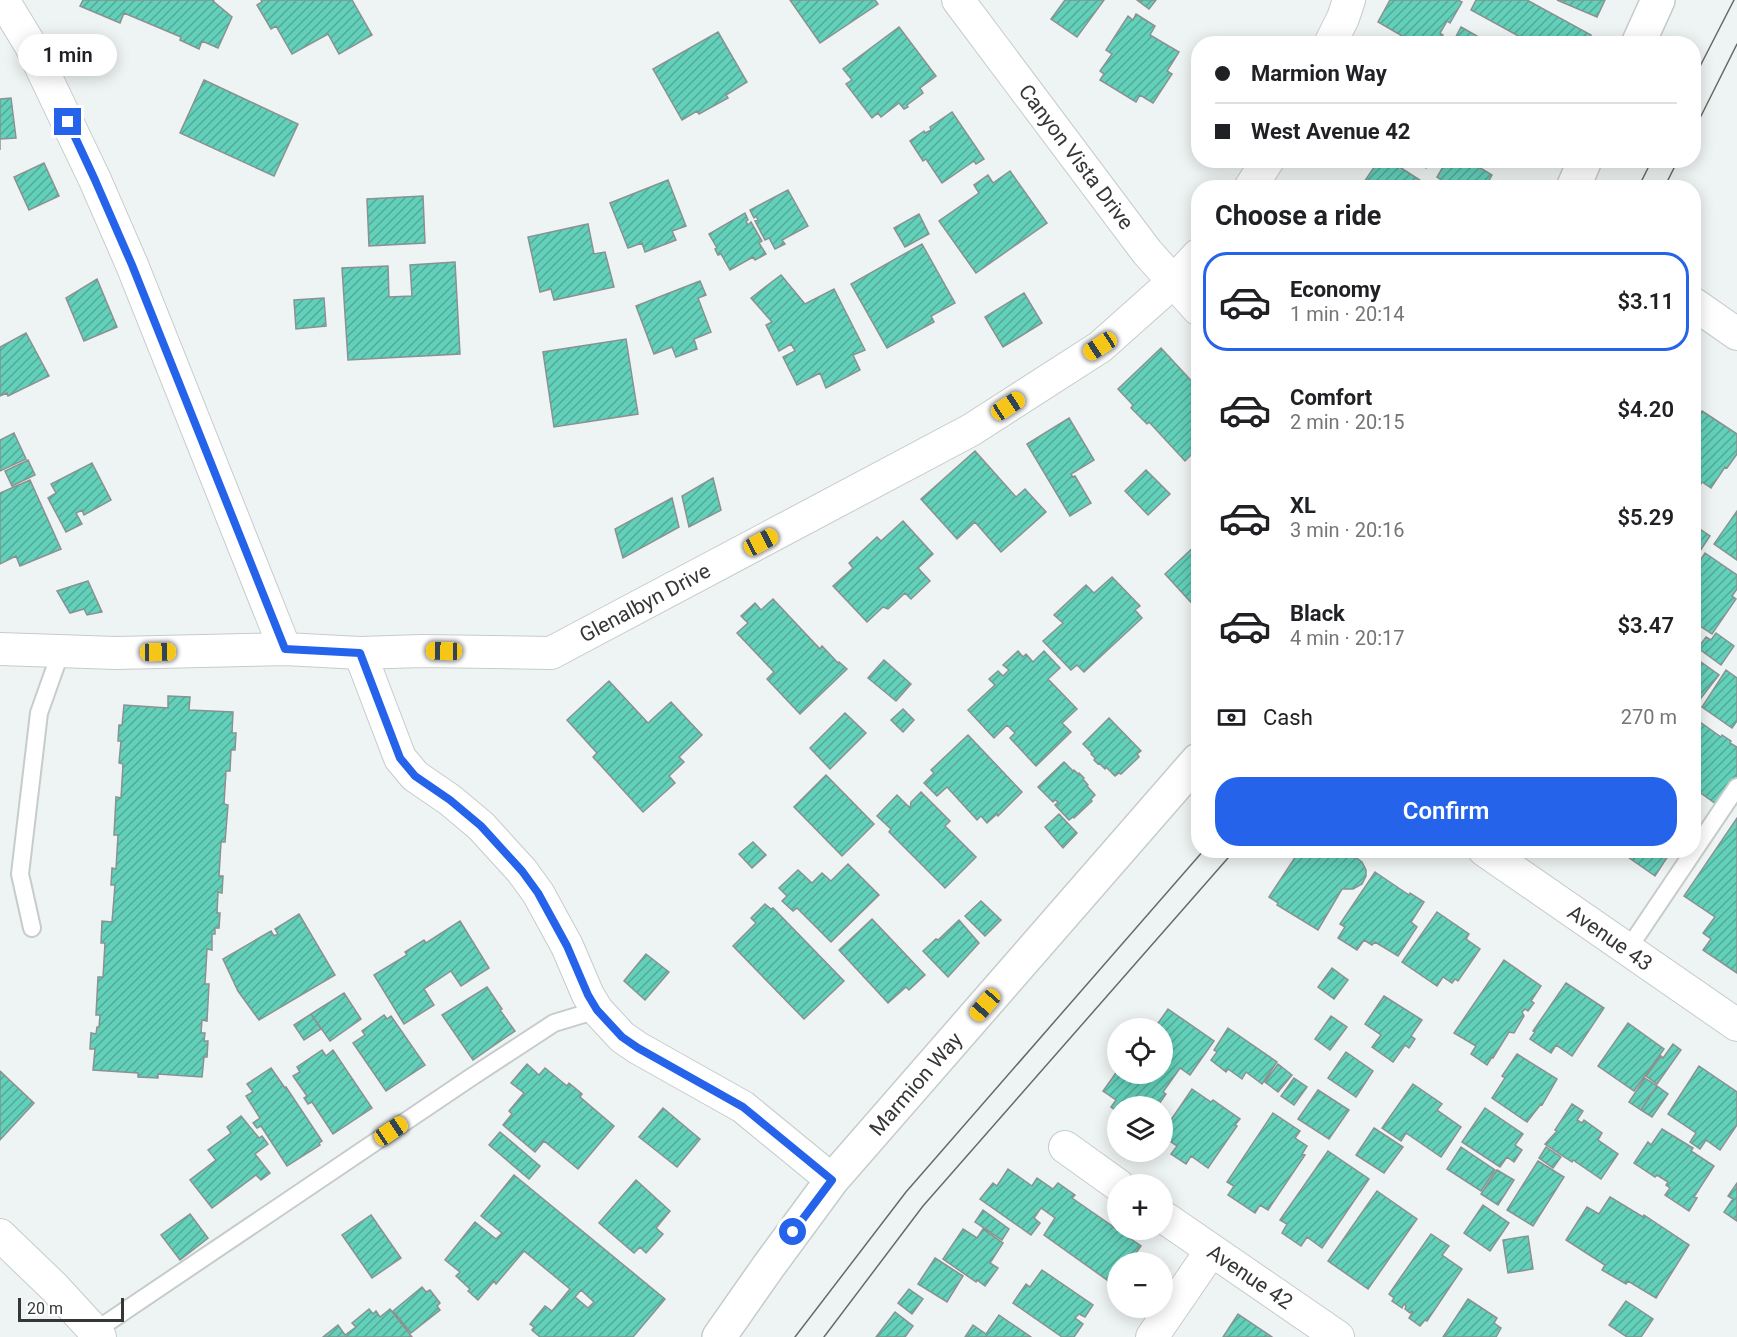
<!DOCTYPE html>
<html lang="en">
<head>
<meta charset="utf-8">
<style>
	:root { --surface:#fff; --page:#f2f2f2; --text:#202124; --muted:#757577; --line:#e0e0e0; --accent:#2563eb }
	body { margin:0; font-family:Roboto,sans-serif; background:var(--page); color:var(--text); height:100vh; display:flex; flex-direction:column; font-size:22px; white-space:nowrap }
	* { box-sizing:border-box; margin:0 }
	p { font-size:20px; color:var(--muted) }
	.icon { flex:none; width:33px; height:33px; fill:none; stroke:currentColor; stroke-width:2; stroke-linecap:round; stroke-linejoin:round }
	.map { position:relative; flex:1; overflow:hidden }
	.drawer { position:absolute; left:1191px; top:180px; width:510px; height:678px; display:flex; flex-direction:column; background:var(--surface); border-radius:24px; box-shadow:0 3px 15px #0003 }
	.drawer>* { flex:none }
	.hud { position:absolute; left:1191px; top:36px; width:510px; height:132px; border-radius:24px; box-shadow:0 3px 15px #0003; display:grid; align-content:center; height:132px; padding:0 24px; background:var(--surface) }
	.buttons { position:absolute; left:1107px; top:1018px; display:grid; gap:12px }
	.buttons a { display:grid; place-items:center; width:66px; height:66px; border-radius:50%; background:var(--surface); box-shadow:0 3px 15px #0003; font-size:30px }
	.scale { position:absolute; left:18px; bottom:15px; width:106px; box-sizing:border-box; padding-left:6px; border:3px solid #353736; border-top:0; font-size:16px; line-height:21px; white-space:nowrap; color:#353736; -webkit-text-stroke:4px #fff; paint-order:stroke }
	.end { position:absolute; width:27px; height:27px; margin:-14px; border:8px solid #2563eb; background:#fff; box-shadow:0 0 0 3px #fff }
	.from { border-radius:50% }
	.bubble { position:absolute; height:42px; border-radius:21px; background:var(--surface); box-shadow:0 3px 15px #0003; font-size:20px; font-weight:600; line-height:42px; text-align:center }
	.car { position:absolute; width:18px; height:36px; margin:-18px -9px; border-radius:8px; box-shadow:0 0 4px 2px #0007; background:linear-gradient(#f5c518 24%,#345 0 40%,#f5c518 0 76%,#345 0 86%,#f5c518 0) }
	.hud b { display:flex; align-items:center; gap:21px; height:57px; font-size:22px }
	.hud b+b { border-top:2px solid var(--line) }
	.hud i { width:15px; height:15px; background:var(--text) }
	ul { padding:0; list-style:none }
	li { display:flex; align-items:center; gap:18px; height:99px; margin:0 12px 9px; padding:0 12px; border:3px solid transparent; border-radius:24px }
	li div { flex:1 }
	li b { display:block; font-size:22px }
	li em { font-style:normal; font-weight:600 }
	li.selected { border-color:var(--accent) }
	li>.icon { width:54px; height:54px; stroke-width:1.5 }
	h2 { padding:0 24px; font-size:27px; line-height:72px }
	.pay { display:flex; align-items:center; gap:15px; height:66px; padding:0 24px; font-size:22px }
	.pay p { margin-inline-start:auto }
	.button { display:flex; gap:12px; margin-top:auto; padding:12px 24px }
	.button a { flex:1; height:69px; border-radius:24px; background:var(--accent); color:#fff; font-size:24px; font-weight:600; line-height:69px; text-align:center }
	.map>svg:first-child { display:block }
</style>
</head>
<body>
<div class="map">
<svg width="1737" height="1337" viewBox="0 0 1737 1337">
	<defs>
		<pattern id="building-hatch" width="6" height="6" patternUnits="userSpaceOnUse" patternTransform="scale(1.5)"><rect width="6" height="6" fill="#63d0ba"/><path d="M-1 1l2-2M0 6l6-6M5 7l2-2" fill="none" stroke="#52aa98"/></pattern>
	</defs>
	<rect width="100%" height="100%" fill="#eef4f3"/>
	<!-- building -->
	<path fill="url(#building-hatch)" stroke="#8b9190" stroke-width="1.5" fill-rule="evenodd" d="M83,0H214L213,1L232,17L218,48L202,41L199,49L180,40L181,37L124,13L120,23L80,6Z
		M261,0H352L372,35L339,54L328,34L292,54L276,26L271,29L257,5L262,2Z
		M790,0H875L878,4L820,43Z
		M1065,0H1104L1077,37L1051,19Z
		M1137,0H1156L1149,9Z
		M1390,0H1458L1462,2L1450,23L1447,21L1440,33L1443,35L1438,44H1416L1378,22Z
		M1476,0H1527L1591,35L1586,44H1533L1471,10Z
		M1557,0H1605L1597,17Z
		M1136,14L1155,26L1150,35L1179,52L1167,71L1172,74L1153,103L1140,95L1136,102L1100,80L1104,74L1100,71L1112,54L1106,50L1128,16L1133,20Z
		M899,27L936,76L920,88L923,93L907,105L908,107L904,109L899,103L881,117L878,113L872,118L846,84L852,80L843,69Z
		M1461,27L1491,44H1452Z
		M718,32L747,82L726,95L728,98L699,114L697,111L682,120L653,69Z
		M204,80L298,124L274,176L180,133Z
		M11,98L16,138L0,139V150V99Z
		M952,112L984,159L976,164L974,161L942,183L926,159L923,161L910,141L924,131L925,133L931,130L930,127Z
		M1379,160H1389L1429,186L1428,188H1360Z
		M1413,160H1430L1426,168Z
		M1447,160H1472L1474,162L1472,163L1492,175L1485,188H1453L1437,177Z
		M44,163L59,196L29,210L14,177Z
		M1010,171L1047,223L976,273L939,221L979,193L974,185L988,175L993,183Z
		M668,180L686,226L672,231L676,240L645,252L642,243L628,248L610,203Z
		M788,190L808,226L782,240L785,244L775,249L769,238L765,240L755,221L758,220L756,216L754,218L750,210Z
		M423,196L425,243L369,246L367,199Z
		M745,213L748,220L746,221L748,225L751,222L762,241L759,243L766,254L755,260L753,257L730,270L721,254L718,255L715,249L717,248L709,234Z
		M919,214L929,234L905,247L894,228Z
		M588,224L594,254L605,252L614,287L554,300L551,289L540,292L528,237Z
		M922,244L955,303L931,316L934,322L887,348L851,284Z
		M455,262L460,354L348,360L342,268L388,266L389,297L412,296L410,265Z
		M781,275L805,304L834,289L865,350L853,355L860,370L826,388L820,373L797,385L783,357L795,351L791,344L779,351L766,325L772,322L751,298Z
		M97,279L117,327L84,341L66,298Z
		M700,281L706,295L698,298L711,332L694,339L697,349L676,357L672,347L654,354L636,306Z
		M1024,293L1042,323L1003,347L985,317Z
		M324,298L326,326L296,329L294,300Z
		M26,333L49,376L8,396L7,393L0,396V347Z
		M626,339L638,414L554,427L543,352Z
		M1161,348L1198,388V448L1185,461L1149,422L1147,424L1131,408L1133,405L1118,389Z
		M1702,411L1737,434V454L1727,468L1725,467L1711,488L1702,482L1698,489L1694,486V424Z
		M1069,418L1094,460L1071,474L1073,477L1075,476L1091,503L1070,516L1027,444Z
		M14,433L26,459L0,471V440Z
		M975,451L1016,497L1025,489L1046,512L1001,552L975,522L957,539L921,499Z
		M28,460L35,475L12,486L5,471Z
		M92,463L111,500L84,515L82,510L76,513L82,524L66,532L48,498L56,493L51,484Z
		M1146,470L1170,494L1148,515L1125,491Z
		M713,478L721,510L689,527L682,496Z
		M30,480L61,549L20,566L16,556L0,564V493Z
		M672,498L679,527L623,558L615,529Z
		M1737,511V560L1714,544Z
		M903,521L933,554L918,568L930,581L911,599L905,593L888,609L883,607L867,622L833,586L853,568L849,563L877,537L881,541Z
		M1694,525L1710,536L1694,560Z
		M1198,543V610L1165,574Z
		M1705,553L1737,575V589L1732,596L1736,599L1712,634L1694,622V570Z
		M1112,577L1140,606L1135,610L1142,618L1084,672L1077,665L1071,670L1043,641L1063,623L1054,615L1086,585L1094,593Z
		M88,581L102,612L87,615L84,609L70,613L57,591Z
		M773,599L820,649L822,646L838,663L839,662L847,669L800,714L767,679L774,672L737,633L748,623L741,616L755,603L761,610Z
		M1716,633L1734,646L1721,665L1698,648L1706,637L1711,640Z
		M1018,651L1023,657L1026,654L1033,662L1044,651L1060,668L1048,679L1077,709L1062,723L1071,732L1036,766L1010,738L1015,733L1007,725L994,738L968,710L995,685L989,679L998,671L1003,676L1009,670L1003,665Z
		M884,660L911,684L896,701L868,678Z
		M1701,662L1719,675L1694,707V673Z
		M1726,670L1737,678V721L1732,728L1702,707Z
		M609,681L648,723L671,702L702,735L679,757L684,762L669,776L675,783L643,812L593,757L597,753L567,720Z
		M168,696L190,697L189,710L233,712L232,733H236L235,750H231L230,771H226L224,804L228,805L225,842H221L219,876H223L222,893L218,892L217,913H220L219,928H215V934H212V950L207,949L205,984H209L207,1021L202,1020L201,1033H205L204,1041H208L207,1057H204L202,1077L158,1074V1078L138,1077V1073L93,1070L95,1049H90L91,1033L96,1034L97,1027H99L100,1015H96L98,977H103L105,943H101L102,921L112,922L115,885H111L112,868L116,869L118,835H114L116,797L121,798L123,764L119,763L121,741H118L119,725H122L124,705L168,708Z
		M903,709L914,720L903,732L891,720Z
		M845,713L866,733L830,769L810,748Z
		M1109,718L1141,751L1137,754L1139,757L1121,774L1119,773L1115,776L1106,767L1105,769L1099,763L1098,764L1094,760L1095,758L1091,754L1092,753L1083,744Z
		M1700,722L1721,737L1722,735L1731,741L1730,743L1737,747V782L1720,807L1694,788V732Z
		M968,735L1022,792L998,816L997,814L987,823L981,816L977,820L947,787L937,796L924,783L934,773L931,770Z
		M1064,762L1073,771L1074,770L1078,774L1079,773L1084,778L1083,779L1088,785L1087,786L1095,795L1091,799L1092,801L1074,818L1073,817L1069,820L1055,805L1058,802L1055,800L1053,802L1038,787Z
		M826,775L874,824L842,856L794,807Z
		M921,792L950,821L945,826L976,857L945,888L889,832L891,829L877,816L897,795L910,808L911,802Z
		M1059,814L1077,833L1063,848L1045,827Z
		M1737,818V973L1703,950L1711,939L1703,933L1715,917L1684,896Z
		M753,842L766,855L752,868L739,854Z
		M1300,850H1346L1362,862L1366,870V876L1362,884L1353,889H1342L1318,930L1277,905L1278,903L1269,897Z
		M1618,850H1672L1655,876Z
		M848,864L879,895L831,942L797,908L793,911L782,901L787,896L779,888L798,870L812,883L822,873L831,881Z
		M1375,872L1409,895L1410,893L1424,902L1411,922L1417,927L1398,956L1375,942L1372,945L1364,940L1357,950L1338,938L1345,927L1340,924Z
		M981,901L1001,920L985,936L965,916Z
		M765,904L771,909L773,908L844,981L804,1019L733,946L756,923L751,918Z
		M1437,912L1469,934L1466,939L1480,949L1458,981L1455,979L1452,983L1443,977L1437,986L1402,962Z
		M299,914L335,975L259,1020L238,991L223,959L271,931L274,936L278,934L275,929Z
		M872,919L925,975L909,990L906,987L888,1003L839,950Z
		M959,920L979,943L948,977L923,951L936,939L938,940Z
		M460,921L489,968L461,986L451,971L424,989L434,1005L404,1024L374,975L407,955L405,952L424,940L426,943Z
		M646,954L669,972L645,1000L624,981Z
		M1504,960L1541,986L1531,1001L1534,1003L1528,1011L1525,1009L1522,1012L1524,1016L1514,1033L1509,1032L1493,1058L1492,1057L1487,1065L1471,1054L1476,1046L1454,1033Z
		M1332,968L1348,980L1334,999L1318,987Z
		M1566,983L1604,1008L1572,1056L1556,1045L1551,1053L1530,1039L1535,1032L1533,1031Z
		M487,987L502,1009L500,1010L515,1031L473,1060L442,1015Z
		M344,993L361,1019L330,1041L311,1014Z
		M1384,996L1422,1020L1411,1036L1415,1039L1409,1048L1405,1045L1393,1062L1372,1047L1381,1035L1365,1024Z
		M1168,1009L1214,1041L1190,1075L1180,1068L1163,1092L1166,1094L1157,1107H1118V1112L1111,1107L1116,1100L1103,1091L1118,1070V1074H1162V1029H1154Z
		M311,1014L321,1029L304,1040L294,1025Z
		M384,1015L387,1019L391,1016L425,1065L386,1091L353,1043L365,1035L362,1031Z
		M1331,1016L1347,1027L1330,1050L1315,1039Z
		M1628,1023L1664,1049L1634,1091L1598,1066Z
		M1228,1028L1277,1062L1262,1084L1246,1072L1242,1079L1228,1069L1226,1072L1211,1060L1217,1052L1214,1050Z
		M1673,1044L1681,1050L1657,1084L1646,1076L1661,1056L1663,1058Z
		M322,1050L326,1056L333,1050L372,1108L333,1134L312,1102L308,1104L304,1098L307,1096L293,1076L300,1072L297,1067Z
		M1346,1052L1373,1071L1356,1097L1328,1078Z
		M1517,1054L1557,1079L1542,1105L1541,1104L1527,1122L1492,1098L1505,1078L1502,1076Z
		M527,1064L539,1075L545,1068L567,1086L569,1083L582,1094L580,1097L614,1126L578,1169L544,1141L535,1152L503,1125L512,1114L509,1111L524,1093L511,1083Z
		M1278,1064L1292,1075L1278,1092L1265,1082Z
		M1699,1066L1737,1092V1125L1720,1150L1706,1140L1700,1149L1690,1142L1696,1133L1668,1114Z
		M271,1068L285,1088L286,1087L322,1141L319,1143L320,1145L287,1166L261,1126L257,1128L253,1123L260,1118L246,1096L253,1092L247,1084Z
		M0,1071L34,1103L0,1140Z
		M1294,1078L1307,1087L1294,1105L1281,1096Z
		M1645,1078L1657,1086L1641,1110L1629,1102Z
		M1413,1084L1442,1104L1437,1110L1461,1127L1441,1157L1406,1133L1401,1141L1382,1128Z
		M1657,1086L1668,1094L1652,1117L1641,1110Z
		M1192,1089L1211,1102L1213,1100L1240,1119L1235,1125L1237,1126L1208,1168L1191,1156L1186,1164L1171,1154L1177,1146L1162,1136V1133Z
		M1318,1090L1349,1110L1329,1139L1298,1119Z
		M1572,1104L1583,1111L1577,1120L1582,1123L1584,1120L1602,1133L1598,1140L1618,1154L1601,1179L1573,1160L1572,1162L1545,1144L1557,1131L1555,1130Z
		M663,1108L700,1139L677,1167L639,1137Z
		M1485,1108L1523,1134L1515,1145L1522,1150L1514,1162L1507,1157L1500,1167L1462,1142Z
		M1273,1113L1300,1131L1295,1138L1307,1146L1302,1154L1305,1155L1268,1210L1260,1205L1255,1213L1228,1195L1234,1186L1227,1182Z
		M241,1116L259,1138L262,1136L268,1144L255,1154L270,1173L261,1180L256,1175L212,1208L190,1180L216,1160L208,1150L231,1133L227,1127Z
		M1374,1128L1403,1147L1384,1173L1356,1155Z
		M1662,1129L1693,1148L1691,1151L1714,1166L1694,1197L1697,1198L1689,1211L1665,1195L1670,1188L1666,1185L1668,1182L1657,1175L1655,1177L1634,1163L1648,1142L1651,1145Z
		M500,1132L540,1166L529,1179L489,1145Z
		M1461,1147L1495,1170L1481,1191L1447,1169Z
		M1546,1147L1561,1157L1553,1168L1539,1158Z
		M1328,1151L1369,1179L1322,1248L1307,1237L1301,1246L1282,1233L1287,1224L1280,1220Z
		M1538,1161L1564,1177L1533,1226L1507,1210Z
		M1008,1169L1032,1186L1037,1178L1053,1189L1058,1183L1075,1195L1072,1198L1141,1246L1129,1263H1118V1280L1114,1285L1044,1235L1055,1218L1041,1208L1034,1218L1040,1223L1031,1235L980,1199L993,1183L997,1186Z
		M1497,1170L1514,1180L1498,1205L1481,1194Z
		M514,1175L665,1299L633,1337H540L532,1330L534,1327L530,1324L545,1306L552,1311L570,1289L524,1251L496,1284L494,1281L478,1300L468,1291L470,1289L456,1276L460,1272L445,1260L475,1222L496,1239L502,1233L481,1216ZM581,1290L594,1302L588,1308L575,1297Z
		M636,1180L670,1211L656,1228L663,1234L646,1253L640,1247L634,1253L599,1223Z
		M1737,1183V1221L1724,1212L1733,1199L1728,1196Z
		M1377,1191L1417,1219L1368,1289L1328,1261Z
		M1610,1197L1643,1217L1644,1215L1689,1245L1656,1298L1628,1281L1626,1284L1602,1270L1605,1265L1566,1240L1587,1207L1599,1214Z
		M1483,1205L1509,1223L1490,1251L1464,1233Z
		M983,1210L1009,1229L1002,1240L975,1222Z
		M190,1214L208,1238L180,1260L161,1235Z
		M371,1215L401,1258L372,1278L342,1235Z
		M963,1229L977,1238L983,1229L1003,1243L990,1263L998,1268L985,1286L977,1280L976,1282L943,1259Z
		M1431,1234L1449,1246L1442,1255L1462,1269L1427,1321L1425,1320L1420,1326L1409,1318L1413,1312L1412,1311L1410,1313L1405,1309L1406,1306L1404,1304L1402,1308L1392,1301L1394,1298L1389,1294Z
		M1528,1236L1533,1269L1508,1273L1503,1240Z
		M935,1258L963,1276L947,1302L918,1284Z
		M1042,1270L1093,1305L1085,1317L1079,1314L1075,1318L1083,1324L1074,1337H1062L1013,1303L1026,1284L1030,1287Z
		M422,1287L426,1292L430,1290L440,1303L437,1306L440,1310L411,1333L393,1311Z
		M909,1289L923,1299L912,1314L898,1303Z
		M1468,1299L1497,1318L1494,1323L1501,1328L1496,1337H1443Z
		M1626,1301L1653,1319L1641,1337H1627L1609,1325Z
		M369,1309L373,1314L376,1311L380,1317L390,1309L412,1337H323L338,1325L345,1335L356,1327L352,1323Z
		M895,1312L913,1326L905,1337H876Z
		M1238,1314L1272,1337H1223Z
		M999,1315L1031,1337H965L973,1325L986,1334Z"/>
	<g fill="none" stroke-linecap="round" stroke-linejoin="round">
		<!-- service casing -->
		<g stroke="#c5ccca" stroke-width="20">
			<path id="service" d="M32,928L20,874L39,713L61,651
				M1628,949L1737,787
				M95,1331L470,1078L554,1023L597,1010"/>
		</g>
		<!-- minor casing -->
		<g stroke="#c5ccca" stroke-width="34">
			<path id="minor" d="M3,0L31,46L95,180L132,265L285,649
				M958,0L1147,252L1198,309
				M1330,44L1343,18L1349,0
				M1250,188L1268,160
				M1694,304L1737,334
				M0,649L116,653L285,649L360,653L422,651L551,653L971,430L1100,347L1173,282L1198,255
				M360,653L400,758L415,776L450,800L481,826L522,871L538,893L567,946L588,995L597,1010L622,1037L638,1048L743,1107L832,1180
				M1484,850L1737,1025
				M1065,1147L1118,1185
				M1162,1216L1338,1337
				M0,1235L54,1287L100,1337
				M1152,1337L1211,1251"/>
		</g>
		<!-- tertiary casing -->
		<g stroke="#c5ccca" stroke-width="36">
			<path id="tertiary" d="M1638,44L1658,0
				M1573,188L1585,160
				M719,1337L768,1267L832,1180L1198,760"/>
		</g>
		<!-- service -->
		<use href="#service" stroke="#fff" stroke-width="16"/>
		<!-- minor -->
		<use href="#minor" stroke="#fff" stroke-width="32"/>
		<!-- tertiary -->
		<use href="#tertiary" stroke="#fff" stroke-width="33"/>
		<!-- tram -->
		<path stroke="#676a69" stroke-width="1.5" d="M1694,78L1734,0
			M1694,130L1737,44
			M1638,188L1652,160
			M1664,188L1678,160
			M795,1337L906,1192L1204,850
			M824,1337L923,1206L1235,850"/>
	</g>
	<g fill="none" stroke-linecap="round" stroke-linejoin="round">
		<!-- route -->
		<path stroke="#2563eb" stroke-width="8" d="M68,122L95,180L132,265L285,649L360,653L400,758L415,776L450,800L481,826L522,871L538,893L567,946L588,995L597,1010L622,1037L638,1048L743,1107L832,1180L793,1232"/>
	</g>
	<g text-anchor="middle" stroke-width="4.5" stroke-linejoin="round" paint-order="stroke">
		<!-- street labels -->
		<g font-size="21" fill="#353736" stroke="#fff">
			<text transform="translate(1076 157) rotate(53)" y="7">Canyon Vista Drive</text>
			<text transform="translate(645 603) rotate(-28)" y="7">Glenalbyn Drive</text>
			<text transform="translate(1610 938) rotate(35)" y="7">Avenue 43</text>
			<text transform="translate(916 1084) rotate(-49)" y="7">Marmion Way</text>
			<text transform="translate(1250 1277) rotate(34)" y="7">Avenue 42</text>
		</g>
	</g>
</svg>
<div class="buttons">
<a><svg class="icon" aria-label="locate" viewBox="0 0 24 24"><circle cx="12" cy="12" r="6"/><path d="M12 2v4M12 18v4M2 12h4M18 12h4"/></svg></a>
<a><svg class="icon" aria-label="layers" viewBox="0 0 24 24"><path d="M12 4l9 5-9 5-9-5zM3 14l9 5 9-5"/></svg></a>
<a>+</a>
<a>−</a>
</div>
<div class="scale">20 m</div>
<i class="end from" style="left:793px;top:1232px"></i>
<i class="end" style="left:68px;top:122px"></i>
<div class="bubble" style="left:18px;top:34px;width:99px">1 min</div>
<i class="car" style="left:1100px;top:346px;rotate:237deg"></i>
<i class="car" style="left:1008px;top:406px;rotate:57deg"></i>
<i class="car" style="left:761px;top:542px;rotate:62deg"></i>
<i class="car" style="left:444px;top:651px;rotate:271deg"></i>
<i class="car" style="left:158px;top:652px;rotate:89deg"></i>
<i class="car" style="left:985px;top:1005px;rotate:221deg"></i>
<i class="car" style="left:391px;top:1131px;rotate:56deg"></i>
<div class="hud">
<b><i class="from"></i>Marmion Way</b>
<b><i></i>West Avenue 42</b>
</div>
<section class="drawer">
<h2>Choose a ride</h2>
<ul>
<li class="selected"><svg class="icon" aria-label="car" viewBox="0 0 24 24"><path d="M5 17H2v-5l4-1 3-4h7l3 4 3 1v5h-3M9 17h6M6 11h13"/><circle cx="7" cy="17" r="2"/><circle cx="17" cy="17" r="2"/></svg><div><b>Economy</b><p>1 min · 20:14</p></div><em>$3.11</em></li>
<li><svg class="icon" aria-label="car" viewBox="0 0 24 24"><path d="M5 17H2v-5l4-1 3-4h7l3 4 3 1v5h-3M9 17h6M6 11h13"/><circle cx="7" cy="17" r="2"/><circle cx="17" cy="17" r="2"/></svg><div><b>Comfort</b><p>2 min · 20:15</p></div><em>$4.20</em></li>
<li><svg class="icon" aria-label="car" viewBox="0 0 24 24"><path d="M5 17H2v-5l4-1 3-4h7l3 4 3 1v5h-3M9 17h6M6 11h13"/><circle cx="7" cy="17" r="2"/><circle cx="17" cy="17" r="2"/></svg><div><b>XL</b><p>3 min · 20:16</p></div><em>$5.29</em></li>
<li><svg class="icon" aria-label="car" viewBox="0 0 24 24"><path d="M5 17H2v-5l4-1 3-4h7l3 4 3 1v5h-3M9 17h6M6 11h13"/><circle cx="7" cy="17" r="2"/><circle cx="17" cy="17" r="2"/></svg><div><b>Black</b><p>4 min · 20:17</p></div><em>$3.47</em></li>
</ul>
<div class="pay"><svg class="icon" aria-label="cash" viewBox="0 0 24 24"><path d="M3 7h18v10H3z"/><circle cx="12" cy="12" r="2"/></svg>Cash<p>270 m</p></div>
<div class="button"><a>Confirm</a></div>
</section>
</div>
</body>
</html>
